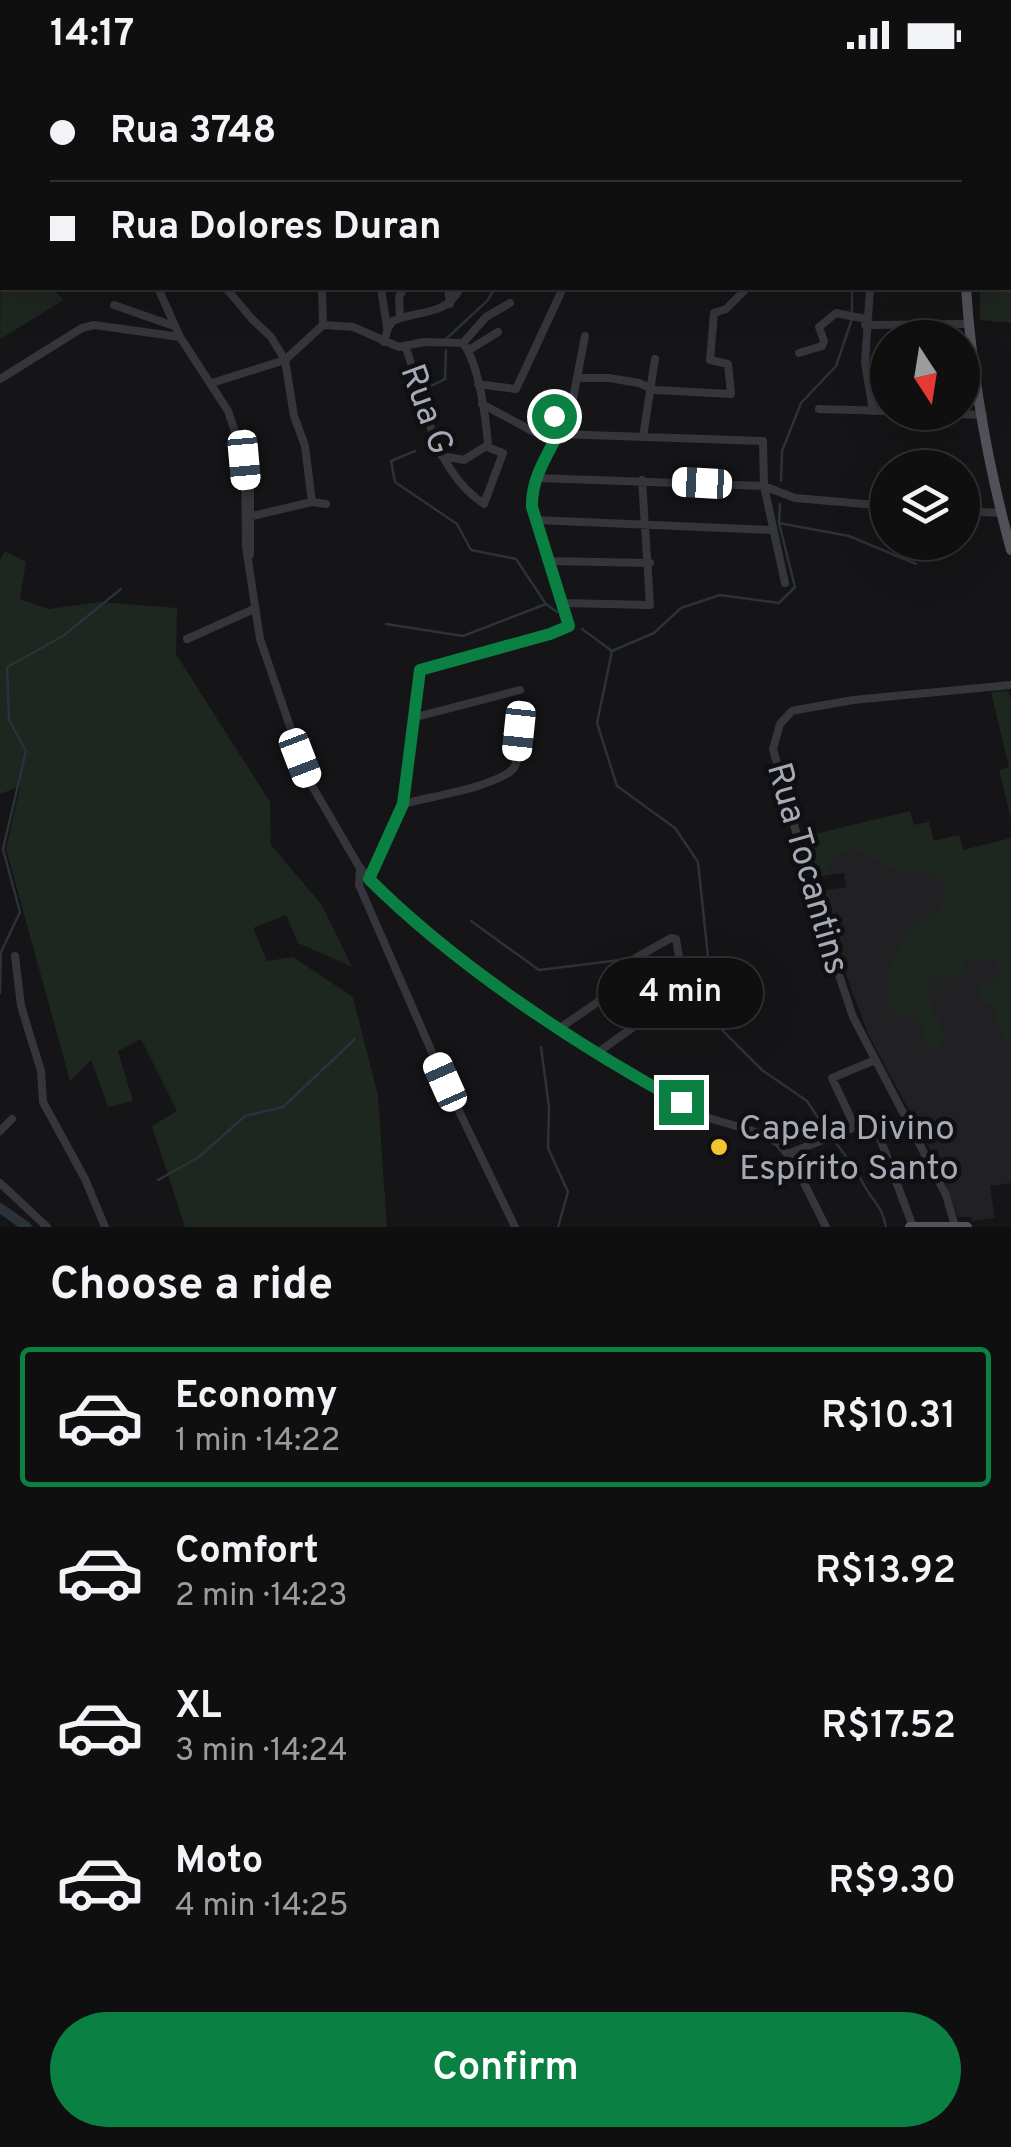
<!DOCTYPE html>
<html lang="en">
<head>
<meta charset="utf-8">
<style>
	:root { --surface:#100f10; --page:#191819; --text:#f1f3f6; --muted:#9c9c9f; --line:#302f30; --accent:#0b8043 }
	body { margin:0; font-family:Overpass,sans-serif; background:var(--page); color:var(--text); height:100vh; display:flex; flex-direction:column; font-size:38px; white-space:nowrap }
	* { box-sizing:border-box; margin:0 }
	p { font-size:32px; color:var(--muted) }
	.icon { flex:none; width:55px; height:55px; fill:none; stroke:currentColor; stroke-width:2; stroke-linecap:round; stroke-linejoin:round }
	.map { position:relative; height:1157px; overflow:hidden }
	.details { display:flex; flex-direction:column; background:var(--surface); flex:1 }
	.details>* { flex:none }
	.hud { position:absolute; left:0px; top:0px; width:1012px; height:220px; box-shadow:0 10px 40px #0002,0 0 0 2px var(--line); display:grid; align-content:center; height:220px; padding:0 50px; background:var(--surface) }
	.needle { width:65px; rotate:168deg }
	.controls { position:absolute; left:870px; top:250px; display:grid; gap:20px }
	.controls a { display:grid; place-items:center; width:110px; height:110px; border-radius:50%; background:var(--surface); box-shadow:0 10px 40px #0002,0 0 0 2px var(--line); font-size:50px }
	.end { position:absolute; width:45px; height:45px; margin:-22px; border:12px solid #0b8043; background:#fff; box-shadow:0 0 0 5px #fff }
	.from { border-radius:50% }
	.bubble { position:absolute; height:70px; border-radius:35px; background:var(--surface); box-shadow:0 10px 40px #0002,0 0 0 2px var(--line); font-size:32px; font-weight:600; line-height:70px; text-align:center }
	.car { position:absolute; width:30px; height:60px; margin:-30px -15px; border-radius:12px; box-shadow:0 0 8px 2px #0007; background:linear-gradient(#fff 24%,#345 0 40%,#fff 0 76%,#345 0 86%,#fff 0) }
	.hud b { display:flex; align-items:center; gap:35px; height:95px; font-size:38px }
	.hud b+b { border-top:2px solid var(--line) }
	.hud i { width:25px; height:25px; background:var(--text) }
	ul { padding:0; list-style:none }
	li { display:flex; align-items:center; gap:30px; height:140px; margin:0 20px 15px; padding:0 30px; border:5px solid transparent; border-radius:10px }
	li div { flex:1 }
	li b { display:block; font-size:38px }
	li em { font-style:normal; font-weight:600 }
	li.selected { border-color:var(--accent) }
	li>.icon { width:90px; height:90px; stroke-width:1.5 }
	h2 { padding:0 50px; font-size:45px; line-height:120px }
	.button { display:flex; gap:20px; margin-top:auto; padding:20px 50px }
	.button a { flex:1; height:115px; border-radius:60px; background:var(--accent); color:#fff; font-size:40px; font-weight:600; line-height:115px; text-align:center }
	.status { display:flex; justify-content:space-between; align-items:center; height:70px; padding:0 50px; background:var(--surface); direction:ltr }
	.status svg { height:28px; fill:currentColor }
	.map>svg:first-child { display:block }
</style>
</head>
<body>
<div class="status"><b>14:17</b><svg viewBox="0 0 49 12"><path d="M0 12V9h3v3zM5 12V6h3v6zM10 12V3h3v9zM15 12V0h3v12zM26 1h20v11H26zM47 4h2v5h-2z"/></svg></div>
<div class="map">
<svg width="1011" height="1157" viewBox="0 0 1011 1157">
	<rect width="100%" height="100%" fill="#151416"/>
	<!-- built -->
	<path fill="#212023" d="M910,741L914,755L929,752L934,771L959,765L963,780L1011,768V1113L990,1116L995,1148L972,1151L971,1147H958L939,1096L869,966L836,878L818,821L846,817L844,803L814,807L803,767Z"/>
	<!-- green -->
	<path fill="#1e2620" d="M985,0H1011V253L980,250V218H1010V2H984Z
		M2,72V218H52L64,230L0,269Z
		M5,481L26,492L20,529L48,539L101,532L177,538L176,584L270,732L271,775L322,835L352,897L298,873L286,845L253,858L267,891L293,887L353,927L378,1026L387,1157H185L152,1056L177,1041L141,969L118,981L133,1031L108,1037L91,990L70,1011L6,779L20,716L0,724V490Z
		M1008,621L1011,630V749L999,700L1009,697L991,622Z
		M910,741L914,755L929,752L934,771L959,765L963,780L1011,768V973L1005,970L992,937L982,931L978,923L981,915L996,908L1001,902L994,889L968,891L960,906C950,910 942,906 931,910C927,924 930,942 941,951L944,970L940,977L932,979L925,970L918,944L896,947L888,940C893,924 882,911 889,895C896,881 904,866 916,856C935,839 944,844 945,814L935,804H902L854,779L836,786L826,805L814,807L803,767Z"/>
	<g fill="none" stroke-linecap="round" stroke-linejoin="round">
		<!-- stream -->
		<path stroke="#2a323a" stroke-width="2.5" d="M512,0L513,2
			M548,2L551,0
			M0,110L2,106
			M852,218V241
			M446,269L487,231L495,218
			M431,316L445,309L446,280
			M415,381L391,391L395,412L457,454L471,480L516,489L546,534L557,542
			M781,411L782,381L801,333L836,296L852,249
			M779,453L849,466L916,494
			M386,554L463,566L546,534
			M582,559L612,581L597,653L617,716L675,758L698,792L709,896L722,960L762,1000L807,1031L828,1063
			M612,581L654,563L681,538L720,525L779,533L795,517L779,453L780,434
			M471,851L539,900L620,890L641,906L677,901
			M685,900L707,897
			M0,923L1,882L20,842L3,779L26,681L9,650L7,597L63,566L121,519
			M541,977L549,1037L548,1078L568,1122L558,1157
			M833,1069C845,1085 855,1098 864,1115C873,1132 882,1135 886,1157
			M158,1110L199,1087L245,1046L283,1037L355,969"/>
		<!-- river -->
		<path stroke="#2a323a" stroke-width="10" d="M0,1138L27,1157"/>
		<!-- minor -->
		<path stroke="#35363b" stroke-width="8" d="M20,0L25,2
			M145,0L149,2
			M231,0L235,2
			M366,0L370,2
			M465,0L470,2
			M170,2L172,0
			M688,2L689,0
			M882,2L886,0
			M158,218L180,267L228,341L245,391
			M226,218L252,249L271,267L285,290L294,346L305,376L312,432
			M322,218L323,255
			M381,218L387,257
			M448,218L450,234
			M870,218L865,293L873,341
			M114,235L174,256
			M400,248L399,227L404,218
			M865,255L968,254
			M384,272L388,258L393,251C418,240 447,246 460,218
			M463,273L486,247L510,233
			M406,278C425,332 432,399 484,434L503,383L487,377
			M469,280L498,262
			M799,283L822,276L824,271L819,257L836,243L866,249
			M578,308H609L639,313L655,320L731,324L728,294L710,290L714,243L726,239L747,218
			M0,309L82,258L94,255L180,267
			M212,313L285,290L323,255L353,257L399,277L424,272L463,273
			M478,314L516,319L563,218
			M482,334L534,362L549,364
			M819,339L888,341
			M907,342L983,345
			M558,364L763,371L764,416L785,513
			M558,364H549L554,346L571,339L585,266
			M643,367L655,289
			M442,386L464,390L488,375C486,348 479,294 463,273
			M245,390L246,477L260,569L308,709L360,798L417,854L518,931L625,1002L709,1048L759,1063L778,1073L793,1091L826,1157
			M536,408L764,416L795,428L888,436
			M962,441L1001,443
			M249,450L252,446L312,432L326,434
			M536,450L771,460
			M250,485V415
			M550,491L650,493
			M564,533L650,535L642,410
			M187,569L254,539
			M416,647L520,620
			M403,734C428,727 494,717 512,700C520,693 518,671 519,661
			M360,798L359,815L445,1012L515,1157
			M369,809L403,734L420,600L550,564L569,556L532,437C531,410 546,387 558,364
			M15,886L21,936L41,1001L43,1032L85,1109L105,1157
			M560,958L615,920L632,890L671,868L676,869L682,905L677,926L597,983
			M0,1061L12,1049
			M880,1068L913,1157
			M788,1084L855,1057L832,1008L875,990
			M0,1113L47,1157
			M955,1156L946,1125L853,947L820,848L773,679L780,654L792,641L802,639L853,630L1011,615"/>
		<!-- major -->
		<path stroke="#51525a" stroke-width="10" d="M979,2V0
			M966,218C972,304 988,396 1011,480
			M910,1157H967"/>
	</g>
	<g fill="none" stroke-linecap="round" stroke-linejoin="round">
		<!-- route -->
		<path stroke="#0b8043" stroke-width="12" d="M554,346L549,364H558C546,387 531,410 532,437L569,556L550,564L420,600L403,734L369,809C454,894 576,975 681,1032"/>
	</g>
	<!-- markers -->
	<circle fill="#f3c330" stroke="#100f11" stroke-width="4" cx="719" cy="1077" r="10"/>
	<g text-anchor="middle" stroke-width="9" stroke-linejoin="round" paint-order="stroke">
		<!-- street labels -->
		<g font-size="35" fill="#a6aab7" stroke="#100f11">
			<text transform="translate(428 339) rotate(70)" y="12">Rua G</text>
			<text transform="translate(809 798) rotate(74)" y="12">Rua Tocantins</text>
		</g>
		<!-- poi labels -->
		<g font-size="35" fill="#a6aab7" stroke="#100f11" text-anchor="start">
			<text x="739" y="1069">Capela Divino<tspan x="739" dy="40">Espírito Santo</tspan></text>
		</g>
	</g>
</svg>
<div class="controls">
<a><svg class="needle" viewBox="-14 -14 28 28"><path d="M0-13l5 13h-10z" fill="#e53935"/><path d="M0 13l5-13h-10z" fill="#9c9c9f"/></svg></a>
<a><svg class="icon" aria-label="layers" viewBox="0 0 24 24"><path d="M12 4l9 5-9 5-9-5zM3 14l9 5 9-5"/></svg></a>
</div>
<i class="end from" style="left:554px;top:346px"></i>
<i class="end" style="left:681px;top:1032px"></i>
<div class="bubble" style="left:598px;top:888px;width:165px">4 min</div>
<i class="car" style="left:244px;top:390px;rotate:175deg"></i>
<i class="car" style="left:702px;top:413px;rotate:273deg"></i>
<i class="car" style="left:519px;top:661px;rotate:186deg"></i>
<i class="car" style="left:300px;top:688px;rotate:159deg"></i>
<i class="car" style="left:445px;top:1012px;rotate:336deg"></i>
<div class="hud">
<b><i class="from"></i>Rua 3748</b>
<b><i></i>Rua Dolores Duran</b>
</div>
</div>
<section class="details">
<h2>Choose a ride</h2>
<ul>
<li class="selected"><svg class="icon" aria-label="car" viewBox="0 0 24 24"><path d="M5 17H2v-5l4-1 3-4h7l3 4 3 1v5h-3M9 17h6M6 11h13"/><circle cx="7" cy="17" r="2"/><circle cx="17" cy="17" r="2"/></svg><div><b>Economy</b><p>1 min · 14:22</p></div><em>R$10.31</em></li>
<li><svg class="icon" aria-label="car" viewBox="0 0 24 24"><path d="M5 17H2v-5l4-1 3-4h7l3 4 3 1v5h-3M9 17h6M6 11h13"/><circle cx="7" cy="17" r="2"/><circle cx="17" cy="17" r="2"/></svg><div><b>Comfort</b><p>2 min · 14:23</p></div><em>R$13.92</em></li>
<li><svg class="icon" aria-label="car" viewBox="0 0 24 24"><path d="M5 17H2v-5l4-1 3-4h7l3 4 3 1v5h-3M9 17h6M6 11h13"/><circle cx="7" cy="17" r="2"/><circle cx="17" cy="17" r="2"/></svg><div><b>XL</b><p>3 min · 14:24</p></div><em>R$17.52</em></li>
<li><svg class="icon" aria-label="car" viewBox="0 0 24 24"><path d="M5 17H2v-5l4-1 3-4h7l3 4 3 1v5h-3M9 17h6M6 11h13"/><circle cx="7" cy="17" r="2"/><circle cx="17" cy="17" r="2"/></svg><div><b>Moto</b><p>4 min · 14:25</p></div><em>R$9.30</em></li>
</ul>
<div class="button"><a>Confirm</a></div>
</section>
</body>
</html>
